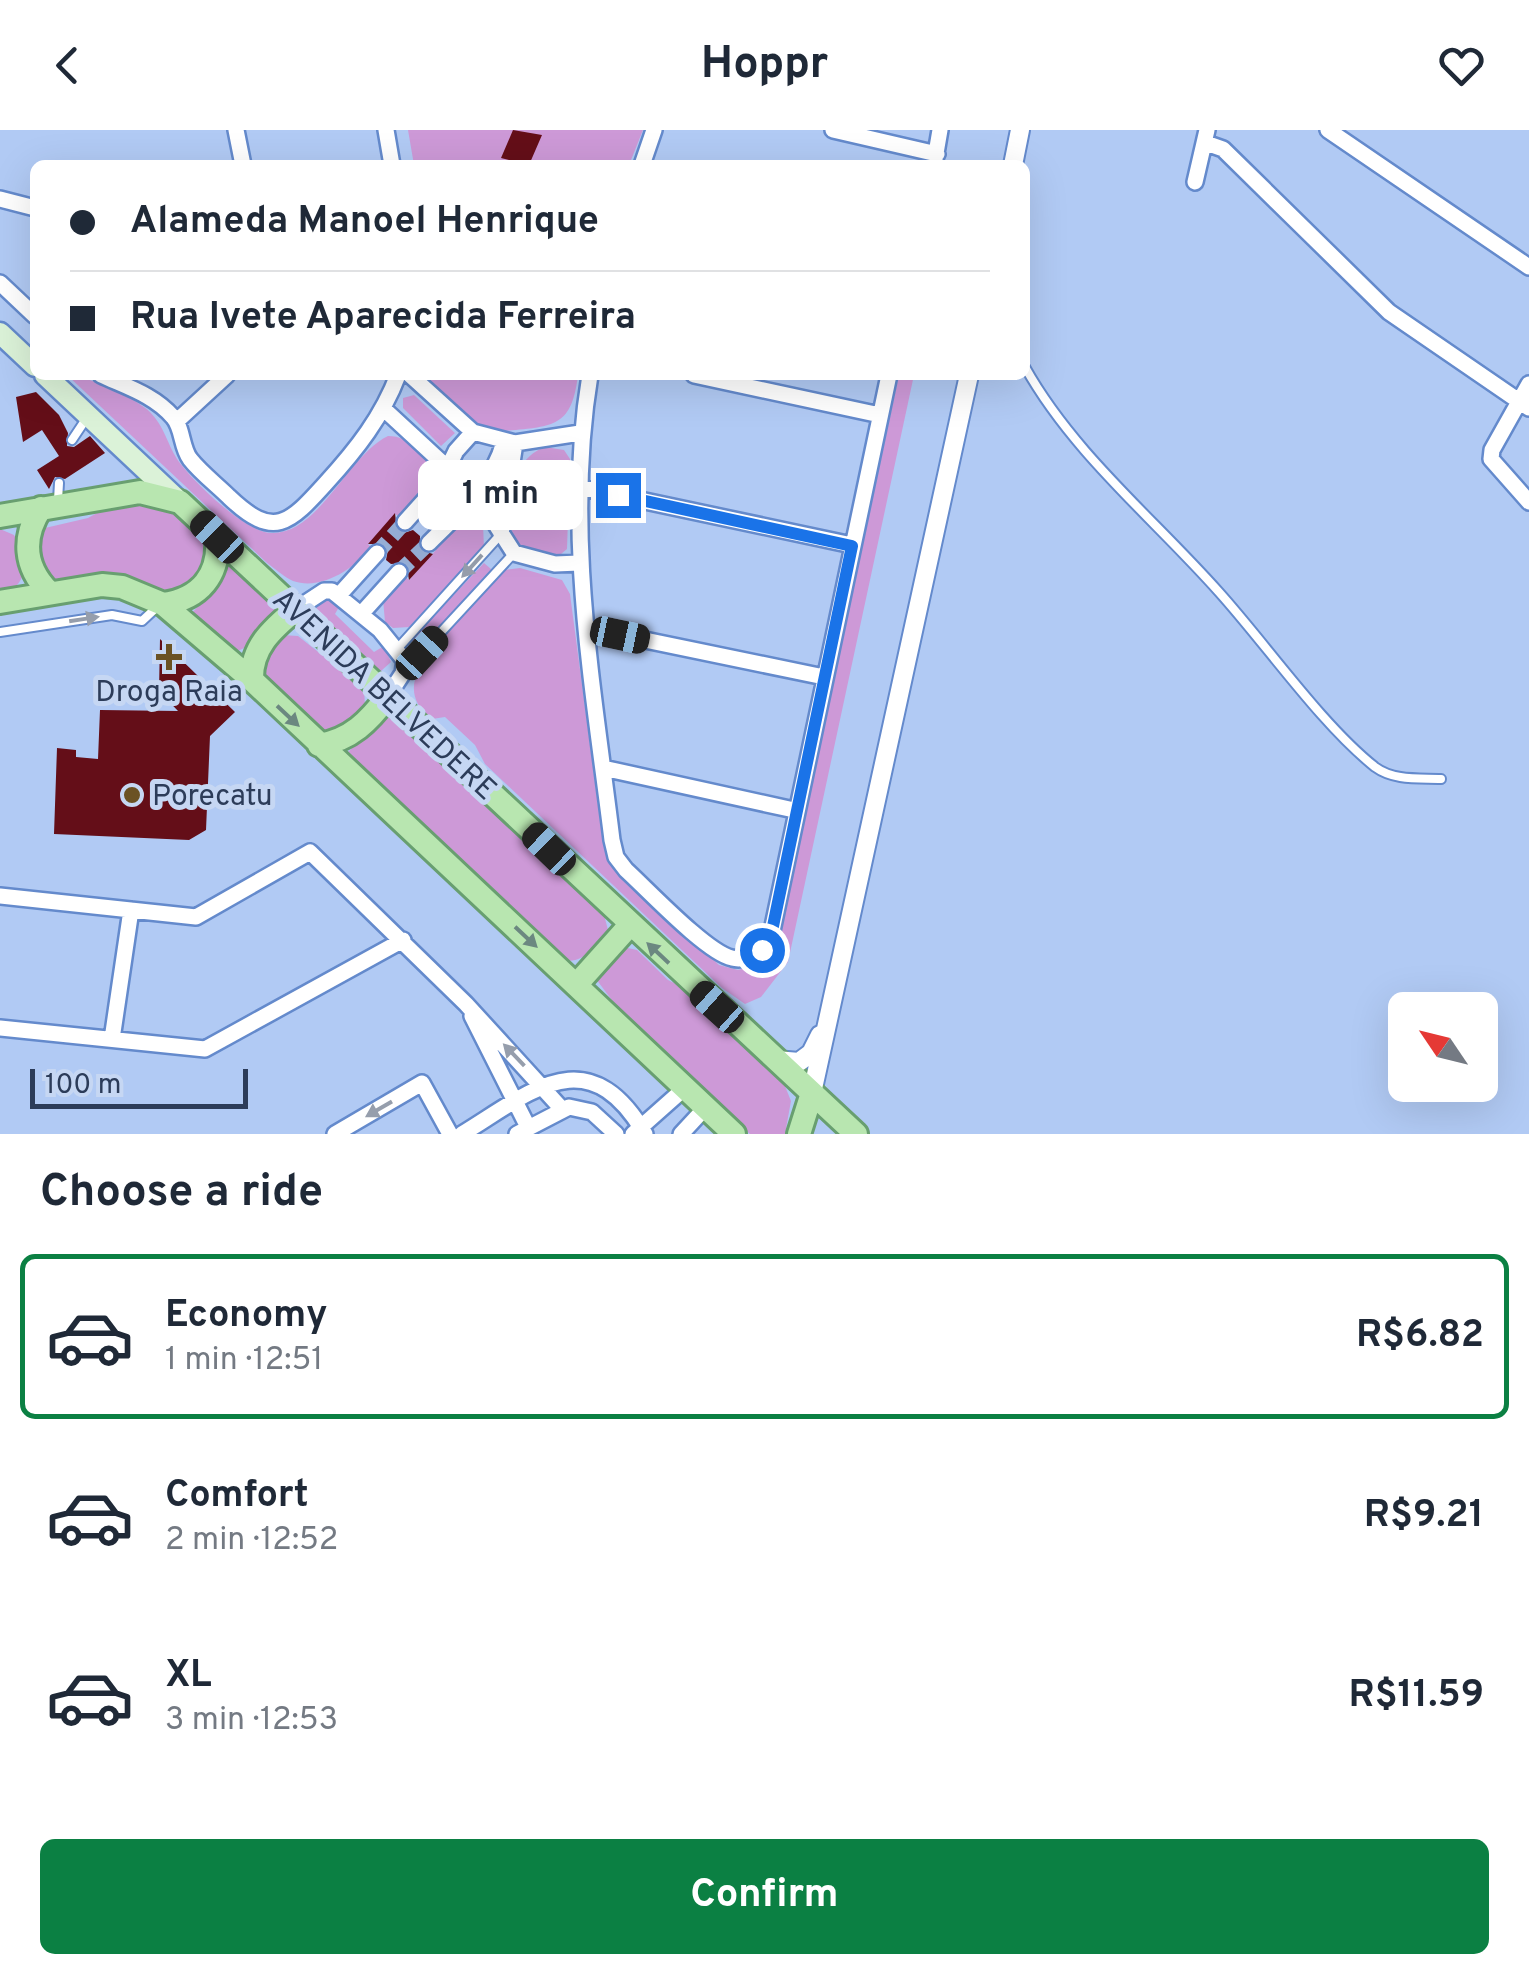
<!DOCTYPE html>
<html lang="en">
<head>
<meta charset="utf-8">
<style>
	:root { --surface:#fff; --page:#f6f6f7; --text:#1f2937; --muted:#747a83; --line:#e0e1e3; --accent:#0b8043 }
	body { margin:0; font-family:Overpass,sans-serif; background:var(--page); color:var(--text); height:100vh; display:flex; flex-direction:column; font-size:38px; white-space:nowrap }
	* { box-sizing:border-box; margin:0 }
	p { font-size:32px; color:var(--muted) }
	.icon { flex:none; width:55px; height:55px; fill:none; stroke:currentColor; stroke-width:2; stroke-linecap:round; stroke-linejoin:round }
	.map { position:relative; height:1004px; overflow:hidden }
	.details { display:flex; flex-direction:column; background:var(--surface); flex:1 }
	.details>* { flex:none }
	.top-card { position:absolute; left:30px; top:30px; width:1000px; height:220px; border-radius:15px; box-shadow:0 10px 40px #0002; display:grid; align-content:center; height:220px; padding:0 40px; background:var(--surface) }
	.needle { width:65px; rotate:305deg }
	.buttons { position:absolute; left:1388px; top:862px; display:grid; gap:20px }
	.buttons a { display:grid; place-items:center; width:110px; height:110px; border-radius:15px; background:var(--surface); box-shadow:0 10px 40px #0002; font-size:50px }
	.scale { position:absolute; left:30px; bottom:25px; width:218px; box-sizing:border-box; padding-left:10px; border:5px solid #2c3c59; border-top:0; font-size:28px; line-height:35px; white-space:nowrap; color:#2c3c59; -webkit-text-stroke:8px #c6d7f3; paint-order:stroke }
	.end { position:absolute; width:45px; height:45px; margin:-22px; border:12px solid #1a73e8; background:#fff; box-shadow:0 0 0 5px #fff }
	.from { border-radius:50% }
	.bubble { position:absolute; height:70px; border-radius:15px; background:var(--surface); box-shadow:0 10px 40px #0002; font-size:32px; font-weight:700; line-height:70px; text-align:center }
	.car { position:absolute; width:30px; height:60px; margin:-30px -15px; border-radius:12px; box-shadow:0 0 8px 2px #0007; background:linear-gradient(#222 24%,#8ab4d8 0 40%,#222 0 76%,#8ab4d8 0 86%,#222 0) }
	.top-card b { display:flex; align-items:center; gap:35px; height:95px; font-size:38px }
	.top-card b+b { border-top:2px solid var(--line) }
	.top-card i { width:25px; height:25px; background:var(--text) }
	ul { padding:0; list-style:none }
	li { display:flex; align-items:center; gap:30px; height:165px; margin:0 20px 15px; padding:0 20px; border:5px solid transparent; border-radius:15px }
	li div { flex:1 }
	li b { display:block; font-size:38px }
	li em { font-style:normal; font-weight:700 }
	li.selected { border-color:var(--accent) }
	li>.icon { width:90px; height:90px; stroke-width:1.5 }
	h2 { padding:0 40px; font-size:45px; line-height:120px }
	.primary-button { display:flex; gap:20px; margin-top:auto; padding:20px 40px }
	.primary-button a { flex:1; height:115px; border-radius:15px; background:var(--accent); color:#fff; font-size:40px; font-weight:700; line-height:115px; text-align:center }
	header { display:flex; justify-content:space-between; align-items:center; height:130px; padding:0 40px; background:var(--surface); font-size:45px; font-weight:700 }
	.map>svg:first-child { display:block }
</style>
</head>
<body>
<header><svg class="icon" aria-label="back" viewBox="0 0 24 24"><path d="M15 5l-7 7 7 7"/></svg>Hoppr<svg class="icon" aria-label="heart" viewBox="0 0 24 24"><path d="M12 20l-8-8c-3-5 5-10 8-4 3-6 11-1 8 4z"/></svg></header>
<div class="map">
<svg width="1529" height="1004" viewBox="0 0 1529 1004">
	<rect width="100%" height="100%" fill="#b1caf4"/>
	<!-- green -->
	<path fill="#cd99d7" d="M408,0H643L629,35H414Z
		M67,245C86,245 136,268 150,282C164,296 167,313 177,329C192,351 246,403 272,403C319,404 348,325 388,306C410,306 430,325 433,347L400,387L395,384L368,414L372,418C354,438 322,461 293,451C284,447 274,438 266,432Z
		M425,245H578C572,291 560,296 516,300C503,301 489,303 477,295C457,283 441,261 425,245Z
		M899,245H914L788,832L761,867L745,874L722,858L485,634L475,615L445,587L432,589C387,556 437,514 462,486C476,471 489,454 505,440L520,438L562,450L570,464L602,706L610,732L719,835L738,840L757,835L773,820L780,800Z
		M414,265L455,303L441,316L403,278V268Z
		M545,317L564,320L570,329L567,419L555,429L518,417C501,386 509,329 545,317Z
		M143,375L175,383L200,402L208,435L202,445L175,463L57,453L46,447L38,418L45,398L88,388L104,379Z
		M465,387L483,394L484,418L409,497L393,498L385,492L383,469L404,446L409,450L436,420L432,416Z
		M0,399L14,405C28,432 30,454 0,466Z
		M484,433L491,439L489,444L421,517H414L412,509Z
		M230,436L274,473L275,481L244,518L234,523L191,484L215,458L224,437Z
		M323,469L340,475L335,484L374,522L384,516L391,532L381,541L370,536L316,487L317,472Z
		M282,505L298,506L364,558L365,576L347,596L329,604L322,601L277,569L256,533Z
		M387,584L396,585L603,781L608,800C595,815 584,835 563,830L345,625Z
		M623,817L637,820L668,850L688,860L783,951L791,971L785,1004H750L642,910L596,849Z"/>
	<!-- building -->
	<path fill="#640e18" d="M513,0L542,5L529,35L501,28Z
		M36,262L59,285L68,303L67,316L74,317L90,306L105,323L65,349L55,347L49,359L37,340L59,326L42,300L23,312L16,267Z
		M395,383L397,400L404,403L413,400L420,406V420L433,424L409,450L406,433L391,434L386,430L388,420L384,414H368Z
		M160,509L235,582L210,606L206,700L189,710L54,704L57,618L76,620V627L98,629L100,580L178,581L159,561Z"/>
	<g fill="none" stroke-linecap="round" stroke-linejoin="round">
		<!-- minor-tunnel -->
		<path stroke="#96aed5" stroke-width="15" stroke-dasharray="15 8" stroke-linecap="butt" d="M377,423L405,392
			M399,442L429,413"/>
		<!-- service casing -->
		<g stroke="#648acc" stroke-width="12">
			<path id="service" d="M1025,237C1073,323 1153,388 1218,461C1266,514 1321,594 1375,637C1394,651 1419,648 1441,649
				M72,310L86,289
				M58,370L59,353
				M0,502L112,485L142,491L157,477
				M398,518L501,404
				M406,540L514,423"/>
		</g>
		<!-- minor casing -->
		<g stroke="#648acc" stroke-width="20">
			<path id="minor" d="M236,0L243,35
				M386,0L392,35
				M833,0L937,24
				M1328,0L1529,137
				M1206,13L1223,19L1389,182L1529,278
				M642,35L654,0
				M934,35L940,0
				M1195,52L1207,0
				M0,69L35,78
				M0,153L35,186
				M101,245C127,257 154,265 173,287C183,298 181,317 190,329C201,343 217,355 229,367C274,410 289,394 326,353C357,319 382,287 398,245
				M410,245L473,302L515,313L580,303
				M590,245C564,401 593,555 612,710L616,727L626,740C647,759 707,823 732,828C743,831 752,826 762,820L772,801L889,245
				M694,245L880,285
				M1529,254L1492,320L1491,329L1529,372
				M385,280L477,365L514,423L555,434L579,433
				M177,291L227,245
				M579,357L852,415
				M405,392L441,352L456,321L473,302
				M501,404L515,313
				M429,413C460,382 492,355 504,312
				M340,464L377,423
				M295,480L324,461H332L380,500L405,531L403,543L388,566
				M362,483L399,442
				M587,498L824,547
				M603,638L794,680
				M0,766L196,787L310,722L466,874L561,978
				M472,886L528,997
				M0,898L205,919L403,810
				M112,909L131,780
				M335,1004L422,953L450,1004
				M462,1004C531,962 588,907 645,1004
				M517,1004L569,977L592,982L616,1004
				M633,1004L686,957
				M681,1004L707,976"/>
		</g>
		<!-- tertiary casing -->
		<g stroke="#648acc" stroke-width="22">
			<path id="tertiary" d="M1013,35L1020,0
				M776,930L799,932L811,923L820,905
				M812,963L969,245"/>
		</g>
		<!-- secondary casing -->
		<g stroke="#648acc" stroke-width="25">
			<path id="secondary" d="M0,203L35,236
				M45,245L180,372"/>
		</g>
		<!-- primary casing -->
		<g stroke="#689f70" stroke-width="28">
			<path id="primary" d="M41,378C22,407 24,437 49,462
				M0,386L140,362L180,372L856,1004
				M0,472L102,455L122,457L163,474L252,550L734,1004
				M163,474C200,469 220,445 217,407
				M252,550C251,518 271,500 295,480
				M319,615C351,610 369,591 388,566
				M577,854L629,796
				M799,1004L812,963"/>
		</g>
		<!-- service -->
		<use href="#service" stroke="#fff" stroke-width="8"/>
		<!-- minor -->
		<use href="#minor" stroke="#fff" stroke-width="15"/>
		<!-- tertiary -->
		<use href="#tertiary" stroke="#fff" stroke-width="18"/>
		<!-- secondary -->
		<use href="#secondary" stroke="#dbf2d8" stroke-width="20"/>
		<!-- primary -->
		<use href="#primary" stroke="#b8e6b0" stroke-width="22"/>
	</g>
	<!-- one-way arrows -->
	<defs><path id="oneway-solid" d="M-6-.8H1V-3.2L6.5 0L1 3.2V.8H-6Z" transform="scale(2.5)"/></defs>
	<g fill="#969eac">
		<use href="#oneway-solid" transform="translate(472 436) rotate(132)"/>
		<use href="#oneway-solid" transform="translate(84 489) rotate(-9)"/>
		<use href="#oneway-solid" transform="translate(514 925) rotate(-134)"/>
		<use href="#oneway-solid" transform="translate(379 979) rotate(150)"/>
	</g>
	<g fill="#6b8880">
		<use href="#oneway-solid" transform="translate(288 586) rotate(43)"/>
		<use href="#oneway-solid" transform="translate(526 807) rotate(43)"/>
		<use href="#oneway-solid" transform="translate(658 823) rotate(-137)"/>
	</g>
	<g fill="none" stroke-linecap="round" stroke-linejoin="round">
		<!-- route -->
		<path stroke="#1a73e8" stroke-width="12" d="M618,365L852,416L772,801L762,820"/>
	</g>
	<!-- markers -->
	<g fill="#6b5223" stroke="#c6d7f3" stroke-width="4">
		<path d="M164 512h10v10h10v10h-10v10h-10v-10h-10v-10h10z"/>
		<circle cx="132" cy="665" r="10"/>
	</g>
	<g text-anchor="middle" stroke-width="10" stroke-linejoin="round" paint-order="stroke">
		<!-- poi labels -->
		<g font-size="30" fill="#2c3c59" stroke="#c6d7f3">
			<text x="169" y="571">Droga Raia</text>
			<text x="152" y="675" text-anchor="start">Porecatu</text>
		</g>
		<!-- street labels -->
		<g font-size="30" fill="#2c3c59" stroke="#c6d7f3">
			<text transform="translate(385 564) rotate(43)" y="10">AVENIDA BELVEDERE</text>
		</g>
	</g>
</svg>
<div class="buttons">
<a><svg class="needle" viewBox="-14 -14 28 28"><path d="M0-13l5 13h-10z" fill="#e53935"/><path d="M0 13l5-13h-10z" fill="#747a83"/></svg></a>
</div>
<div class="scale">100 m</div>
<i class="end from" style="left:762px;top:820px"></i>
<i class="end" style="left:618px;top:365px"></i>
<div class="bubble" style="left:418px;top:330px;width:165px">1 min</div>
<i class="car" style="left:217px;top:407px;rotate:314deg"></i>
<i class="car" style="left:620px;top:505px;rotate:102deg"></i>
<i class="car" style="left:422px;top:523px;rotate:43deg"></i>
<i class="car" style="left:549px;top:719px;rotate:314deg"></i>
<i class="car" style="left:717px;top:877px;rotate:312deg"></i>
<div class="top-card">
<b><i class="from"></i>Alameda Manoel Henrique</b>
<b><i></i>Rua Ivete Aparecida Ferreira</b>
</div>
</div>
<section class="details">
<h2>Choose a ride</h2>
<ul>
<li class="selected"><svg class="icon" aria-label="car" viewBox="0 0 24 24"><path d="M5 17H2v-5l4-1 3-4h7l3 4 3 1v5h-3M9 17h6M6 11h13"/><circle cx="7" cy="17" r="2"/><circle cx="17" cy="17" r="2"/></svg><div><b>Economy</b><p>1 min · 12:51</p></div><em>R$6.82</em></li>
<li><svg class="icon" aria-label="car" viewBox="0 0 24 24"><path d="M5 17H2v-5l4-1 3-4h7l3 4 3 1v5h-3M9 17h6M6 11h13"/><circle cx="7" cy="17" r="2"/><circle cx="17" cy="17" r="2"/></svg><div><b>Comfort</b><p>2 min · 12:52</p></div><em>R$9.21</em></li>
<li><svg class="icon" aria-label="car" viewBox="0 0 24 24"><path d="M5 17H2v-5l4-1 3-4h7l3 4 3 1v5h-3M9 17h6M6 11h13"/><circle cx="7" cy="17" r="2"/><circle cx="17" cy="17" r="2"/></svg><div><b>XL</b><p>3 min · 12:53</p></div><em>R$11.59</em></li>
</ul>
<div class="primary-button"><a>Confirm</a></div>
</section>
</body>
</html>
